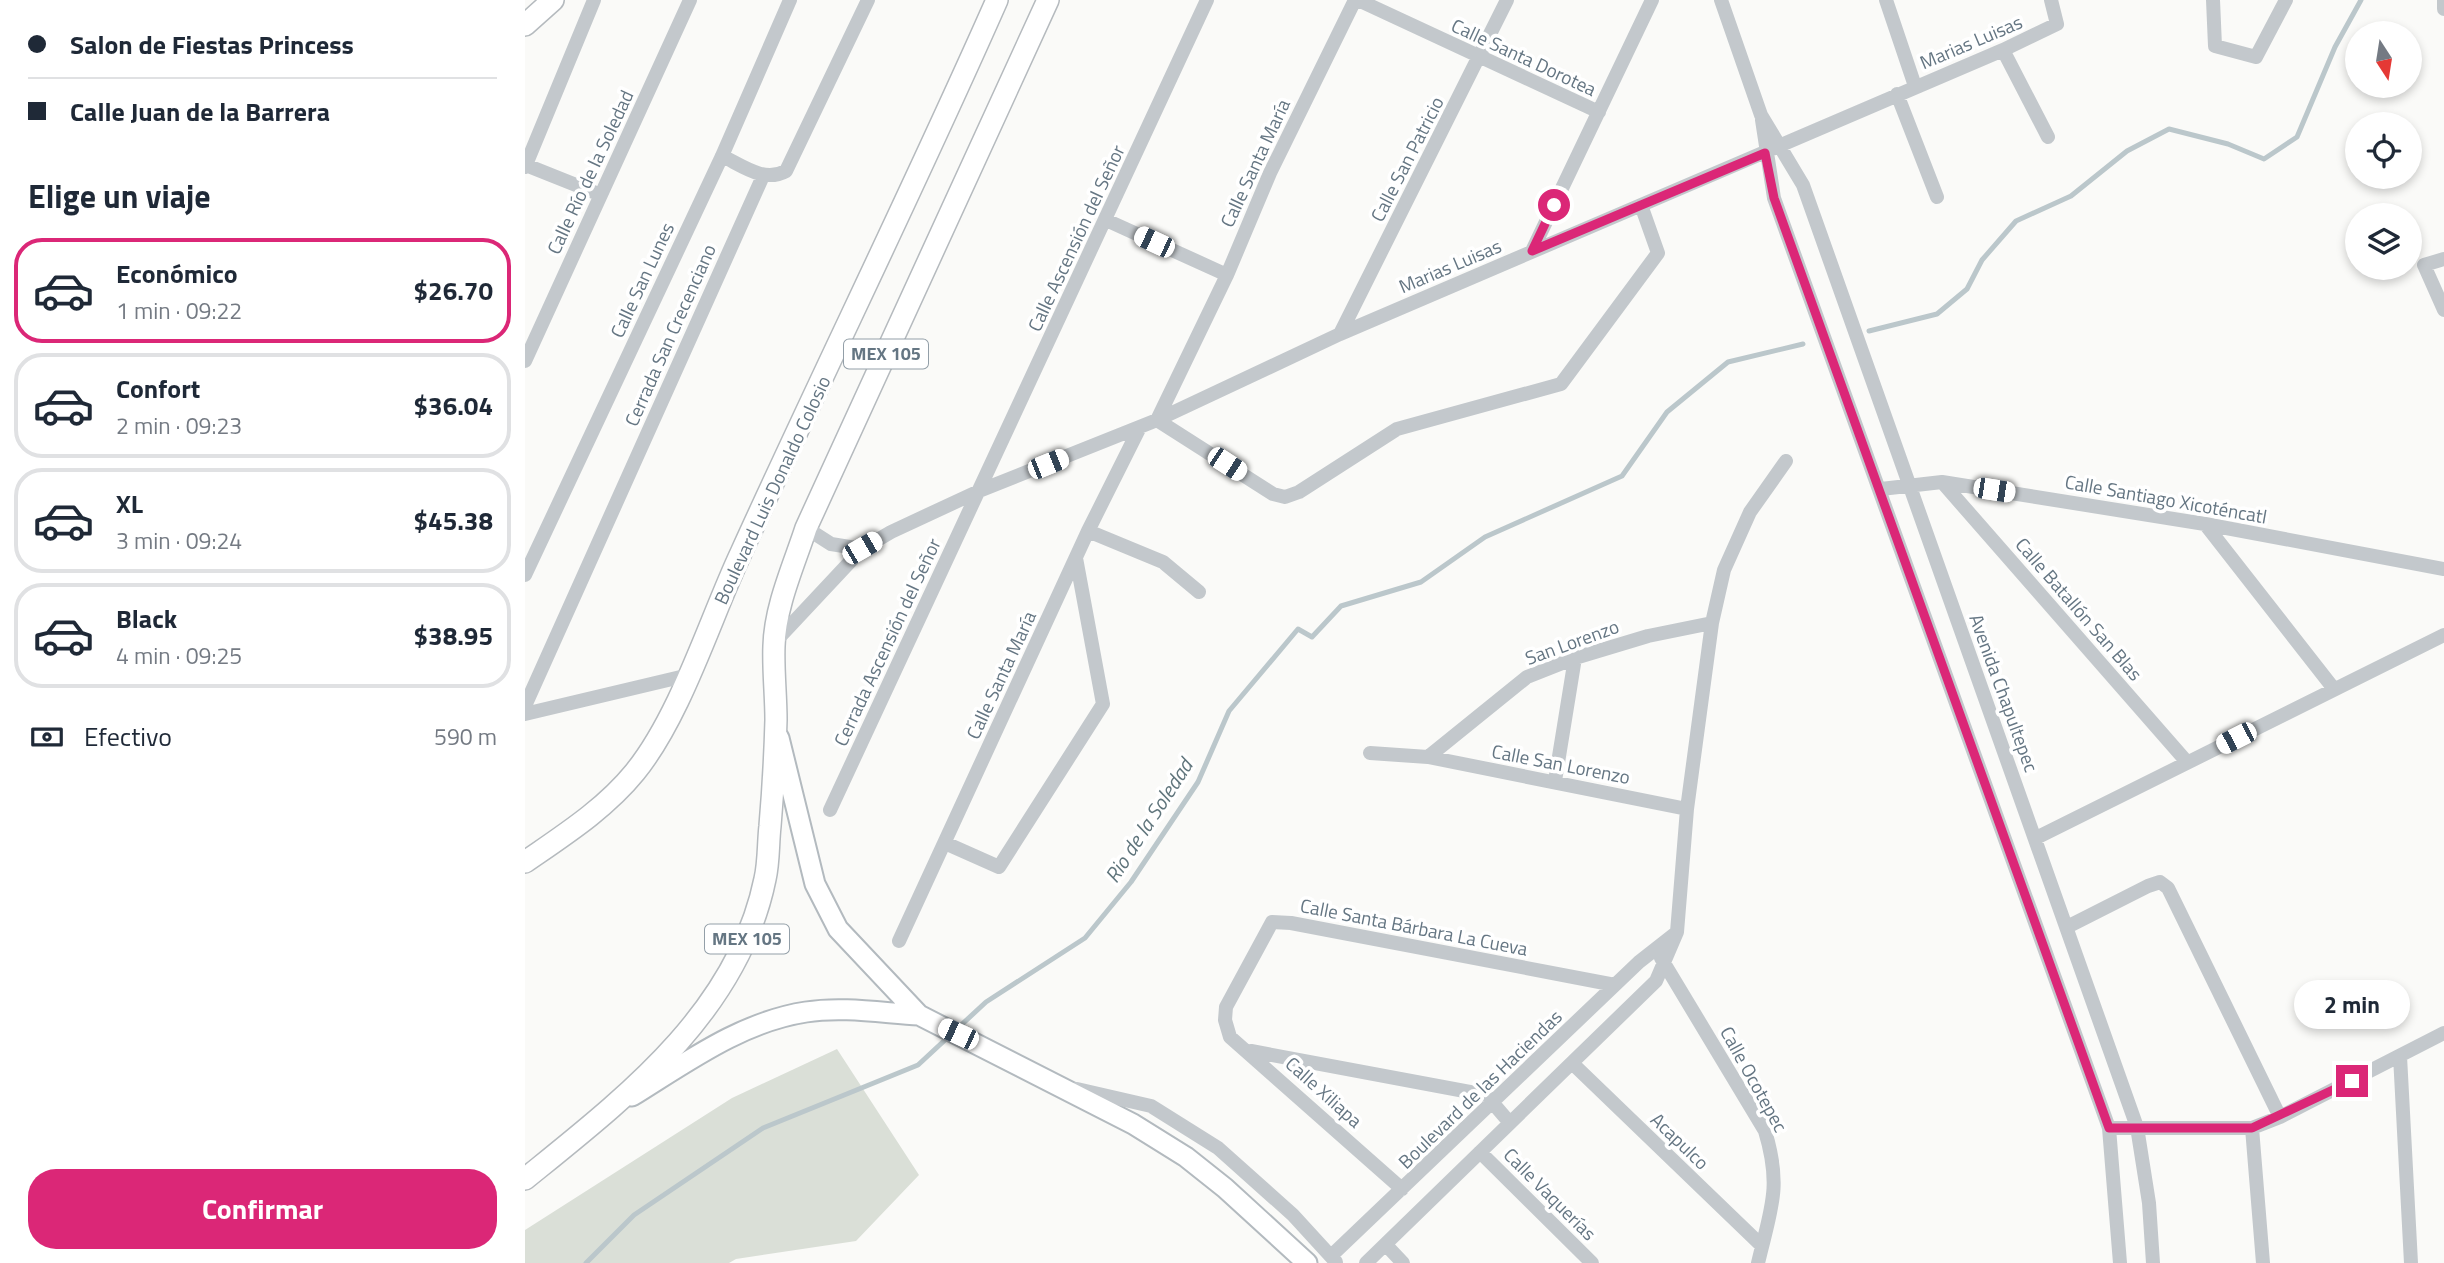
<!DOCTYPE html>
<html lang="es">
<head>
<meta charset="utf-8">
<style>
	:root { --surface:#fff; --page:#f2f2f3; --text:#1f2937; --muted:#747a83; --line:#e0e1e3; --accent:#db2777 }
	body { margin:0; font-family:"Titillium Web",sans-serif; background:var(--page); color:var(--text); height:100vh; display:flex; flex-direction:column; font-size:26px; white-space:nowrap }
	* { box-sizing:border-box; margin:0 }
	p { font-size:23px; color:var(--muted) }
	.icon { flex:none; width:38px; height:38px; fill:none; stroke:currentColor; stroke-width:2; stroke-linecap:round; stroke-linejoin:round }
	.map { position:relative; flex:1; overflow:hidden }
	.sheet { display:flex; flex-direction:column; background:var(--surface); width:525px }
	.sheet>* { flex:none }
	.hud { display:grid; align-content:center; height:154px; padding:0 28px; background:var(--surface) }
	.needle { width:46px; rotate:168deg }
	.tools { position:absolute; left:1820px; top:21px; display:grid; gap:14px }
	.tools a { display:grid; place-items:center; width:77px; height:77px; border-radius:50%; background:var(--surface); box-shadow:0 4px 10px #0003; font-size:35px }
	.end { position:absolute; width:32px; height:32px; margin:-16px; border:9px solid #db2777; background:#fff; box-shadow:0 0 0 4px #fff }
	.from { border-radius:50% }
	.bubble { position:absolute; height:49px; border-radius:24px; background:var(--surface); box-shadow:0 4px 10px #0003; font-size:23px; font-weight:700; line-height:49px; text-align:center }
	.car { position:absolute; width:21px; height:42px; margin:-21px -10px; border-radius:9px; box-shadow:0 0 5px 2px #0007; background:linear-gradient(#fff 24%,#345 0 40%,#fff 0 76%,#345 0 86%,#fff 0) }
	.hud b { display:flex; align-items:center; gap:24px; height:66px; font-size:26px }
	.hud b+b { border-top:2px solid var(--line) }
	.hud i { width:18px; height:18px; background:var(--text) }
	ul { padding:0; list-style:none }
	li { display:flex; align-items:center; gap:21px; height:105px; margin:0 14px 10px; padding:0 14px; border:4px solid var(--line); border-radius:28px }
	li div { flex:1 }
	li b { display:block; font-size:26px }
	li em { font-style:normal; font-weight:700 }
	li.active { border-color:var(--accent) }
	li>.icon { width:63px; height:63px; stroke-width:1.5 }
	h2 { padding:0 28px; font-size:32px; line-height:84px }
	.pay { display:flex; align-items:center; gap:18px; height:77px; padding:0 28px; font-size:26px }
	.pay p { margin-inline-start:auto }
	.cta { display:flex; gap:14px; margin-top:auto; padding:14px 28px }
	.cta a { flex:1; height:80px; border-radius:28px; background:var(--accent); color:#fff; font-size:28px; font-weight:700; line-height:80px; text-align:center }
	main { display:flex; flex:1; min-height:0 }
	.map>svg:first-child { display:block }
</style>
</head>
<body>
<main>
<section class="sheet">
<div class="hud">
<b><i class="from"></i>Salon de Fiestas Princess</b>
<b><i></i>Calle Juan de la Barrera</b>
</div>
<h2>Elige un viaje</h2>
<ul>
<li class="active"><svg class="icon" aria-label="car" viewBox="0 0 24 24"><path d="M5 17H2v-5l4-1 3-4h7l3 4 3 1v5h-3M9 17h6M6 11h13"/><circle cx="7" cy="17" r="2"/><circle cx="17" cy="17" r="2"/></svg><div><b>Económico</b><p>1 min · 09:22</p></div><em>$26.70</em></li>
<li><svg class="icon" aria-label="car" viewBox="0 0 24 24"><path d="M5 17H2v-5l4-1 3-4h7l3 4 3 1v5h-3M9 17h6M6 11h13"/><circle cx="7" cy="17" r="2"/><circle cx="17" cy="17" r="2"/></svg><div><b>Confort</b><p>2 min · 09:23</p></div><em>$36.04</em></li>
<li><svg class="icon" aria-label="car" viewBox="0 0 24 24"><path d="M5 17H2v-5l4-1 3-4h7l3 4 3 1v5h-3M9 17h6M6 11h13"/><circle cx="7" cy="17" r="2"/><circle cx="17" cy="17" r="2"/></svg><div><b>XL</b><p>3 min · 09:24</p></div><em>$45.38</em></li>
<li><svg class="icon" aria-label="car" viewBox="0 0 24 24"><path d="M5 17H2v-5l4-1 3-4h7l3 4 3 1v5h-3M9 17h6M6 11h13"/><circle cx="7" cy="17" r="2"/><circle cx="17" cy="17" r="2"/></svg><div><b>Black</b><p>4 min · 09:25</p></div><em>$38.95</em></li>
</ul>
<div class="pay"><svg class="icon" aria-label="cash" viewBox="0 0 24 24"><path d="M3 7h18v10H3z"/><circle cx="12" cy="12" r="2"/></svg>Efectivo<p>590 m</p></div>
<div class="cta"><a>Confirmar</a></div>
</section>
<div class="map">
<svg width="1919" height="1263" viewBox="0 0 1919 1263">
	<rect width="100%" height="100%" fill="#fafaf8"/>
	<!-- green -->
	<path fill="#dadfd7" d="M312,1049L394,1175L331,1241L211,1259L204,1263H0V1230L207,1098Z"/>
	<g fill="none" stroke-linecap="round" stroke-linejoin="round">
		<!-- stream -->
		<path stroke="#bbc7cb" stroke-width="5" d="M1344,331L1412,314L1442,289L1457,260L1491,221L1546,196L1602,151L1644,129L1703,144L1739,159L1772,137L1810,47L1836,0
			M61,1263L109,1215L238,1128L393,1065L461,1002L560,938L606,882L673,782L704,711L773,629L787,637L816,606L896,582L960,537L1097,476L1142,412L1203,362L1278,344"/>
		<!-- secondary casing -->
		<g stroke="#b3babf" stroke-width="23">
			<path id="secondary" d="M254,738L290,884L313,929L394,1015L608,1124L661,1157L700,1188L782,1263
				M107,1096C162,1062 216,1022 281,1012C317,1006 358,1013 394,1015"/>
		</g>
		<!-- primary casing -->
		<g stroke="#b5babe" stroke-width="24">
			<path id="primary" d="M0,25L28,0
				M0,862C39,835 80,809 110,772C156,715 185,619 216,553C300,368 390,186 472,0
				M0,1179C100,1098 213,1012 240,879C244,862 243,844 245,826C248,791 250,755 251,720C251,695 248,670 249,646C250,606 269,565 281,528L523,0"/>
		</g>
		<!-- minor -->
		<path stroke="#c3c8cc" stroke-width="14" d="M830,0L745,173L702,275L632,420L748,494L760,497L774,492L872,429L1036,384L1133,253L1116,205
			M833,0L1074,112
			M1196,0L1236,115L1278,185L1612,1127L1624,1203L1628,1263
			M1361,0L1390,86
			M1688,0L1690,46L1731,57L1761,0
			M1919,0V9
			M1478,50L1523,137
			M1372,94L1412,197
			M1237,120L1249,198L1584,1128L1595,1263
			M197,156C218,166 239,183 261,171L343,0
			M1,165L76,195
			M0,167L69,0
			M581,220L702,275
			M1007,251L1127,0
			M1919,259L1899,265L1919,310
			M815,334L982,0
			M0,361L165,0
			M1417,482L1662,762
			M1356,489L1417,482L1680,524L1919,569
			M1680,524L1809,689
			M281,528L306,544L337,549
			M563,531L638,562L674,592
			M0,575L197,156L265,0
			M249,643L337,549L366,532L454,491L632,420L815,334L1478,50L1532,24L1526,0
			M0,706L238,176
			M0,714L164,675
			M845,753L903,757L1162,809
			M903,757L1002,677L1050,658L1123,636L1187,623
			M1030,781L1050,658
			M305,810L682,0
			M1511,838L1919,635
			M420,843L474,867L578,704L551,558
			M1542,927L1623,886L1635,882L1643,888L1755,1117
			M374,941L563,531L615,427
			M1136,958L1240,1131C1257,1187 1246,1208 1233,1263
			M726,1051L961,1095L985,1123
			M1875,1056L1886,1263
			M1047,1063L1237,1246
			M552,1089L626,1106L693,1148L768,1215L811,1262
			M1584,1128H1727L1755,1117L1919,1033
			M1727,1128L1738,1263
			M955,1152L1067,1263
			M877,1189L705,1037L700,1020L701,1007L747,922L766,923L1090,985
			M861,1245L878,1263
			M806,1256L1114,962L1151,933
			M841,1263L1131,981L1152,932L1162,809L1187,623L1199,570L1225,512L1261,461"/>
		<!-- secondary -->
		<use href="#secondary" stroke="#fff" stroke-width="19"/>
		<!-- primary -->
		<use href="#primary" stroke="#fff" stroke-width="21"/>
	</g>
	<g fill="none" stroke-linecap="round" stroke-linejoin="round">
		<!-- route -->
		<path stroke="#db2777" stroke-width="9" d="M1029,205L1007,251L1240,153L1249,198L1584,1128H1727L1827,1081"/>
	</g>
	<g text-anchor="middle" stroke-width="7" stroke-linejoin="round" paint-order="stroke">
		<!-- shield labels -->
		<g fill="#fff" stroke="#939fa8" stroke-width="2">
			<rect x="319" y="339.5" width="84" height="29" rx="5"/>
			<rect x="180" y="924.5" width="84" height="29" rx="5"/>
		</g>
		<g font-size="18" font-weight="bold" fill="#657683">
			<text x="361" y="360">MEX 105</text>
			<text x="222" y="945">MEX 105</text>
		</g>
		<!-- street labels -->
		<g font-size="19" fill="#657683" stroke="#fff">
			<text transform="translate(1446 42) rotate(-23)" y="7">Marias Luisas</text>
			<text transform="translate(999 57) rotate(25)" y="7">Calle Santa Dorotea</text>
			<text transform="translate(882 159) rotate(-63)" y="7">Calle San Patricio</text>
			<text transform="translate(730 163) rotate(-65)" y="7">Calle Santa María</text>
			<text transform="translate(65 172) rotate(-65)" y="7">Calle Río de la Soledad</text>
			<text transform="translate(551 238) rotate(-65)" y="7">Calle Ascensión del Señor</text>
			<text transform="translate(925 266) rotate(-23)" y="7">Marias Luisas</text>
			<text transform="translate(117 280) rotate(-65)" y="7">Calle San Lunes</text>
			<text transform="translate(145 335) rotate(-66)" y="7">Cerrada San Crecenciano</text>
			<text transform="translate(247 490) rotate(-65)" y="7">Boulevard Luis Donaldo Colosio</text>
			<text transform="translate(1641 499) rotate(10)" y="7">Calle Santiago Xicoténcatl</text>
			<text transform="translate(1554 609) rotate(49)" y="7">Calle Batallón San Blas</text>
			<text transform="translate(362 642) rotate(-65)" y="7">Cerrada Ascensión del Señor</text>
			<text transform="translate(1047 642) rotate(-20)" y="7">San Lorenzo</text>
			<text transform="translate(476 675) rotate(-65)" y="7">Calle Santa María</text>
			<text transform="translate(1479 693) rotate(70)" y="7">Avenida Chapultepec</text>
			<text transform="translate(1036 764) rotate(11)" y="7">Calle San Lorenzo</text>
			<text transform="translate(889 927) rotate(11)" y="7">Calle Santa Bárbara La Cueva</text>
			<text transform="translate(1229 1079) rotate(61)" y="7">Calle Ocotepec</text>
			<text transform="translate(955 1089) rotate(-44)" y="7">Boulevard de las Haciendas</text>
			<text transform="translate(799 1092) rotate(42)" y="7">Calle Xiliapa</text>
			<text transform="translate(1155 1141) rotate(44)" y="7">Acapulco</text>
			<text transform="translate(1025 1194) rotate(45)" y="7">Calle Vaquerías</text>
		</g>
		<!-- water labels -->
		<g font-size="21" font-style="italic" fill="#60757c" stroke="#fff">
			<text transform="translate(624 821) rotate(-57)" y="7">Rio de la Soledad</text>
		</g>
	</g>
</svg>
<div class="tools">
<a><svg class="needle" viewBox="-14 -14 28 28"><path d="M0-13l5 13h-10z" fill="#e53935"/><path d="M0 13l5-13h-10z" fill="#747a83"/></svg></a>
<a><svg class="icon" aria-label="locate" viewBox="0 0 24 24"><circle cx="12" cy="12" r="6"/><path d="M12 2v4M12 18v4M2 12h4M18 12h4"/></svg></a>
<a><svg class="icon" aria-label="layers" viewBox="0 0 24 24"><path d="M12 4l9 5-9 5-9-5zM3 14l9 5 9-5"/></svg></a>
</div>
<i class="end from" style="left:1029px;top:205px"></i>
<i class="end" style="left:1827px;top:1081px"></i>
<div class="bubble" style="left:1769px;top:980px;width:116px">2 min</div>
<i class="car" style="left:629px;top:242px;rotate:295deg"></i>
<i class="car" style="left:523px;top:464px;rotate:68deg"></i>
<i class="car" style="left:702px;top:464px;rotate:123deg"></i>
<i class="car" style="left:1469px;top:490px;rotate:99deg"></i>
<i class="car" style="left:337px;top:548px;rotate:60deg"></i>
<i class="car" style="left:1711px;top:738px;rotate:243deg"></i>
<i class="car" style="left:433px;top:1034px;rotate:295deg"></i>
</div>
</main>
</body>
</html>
